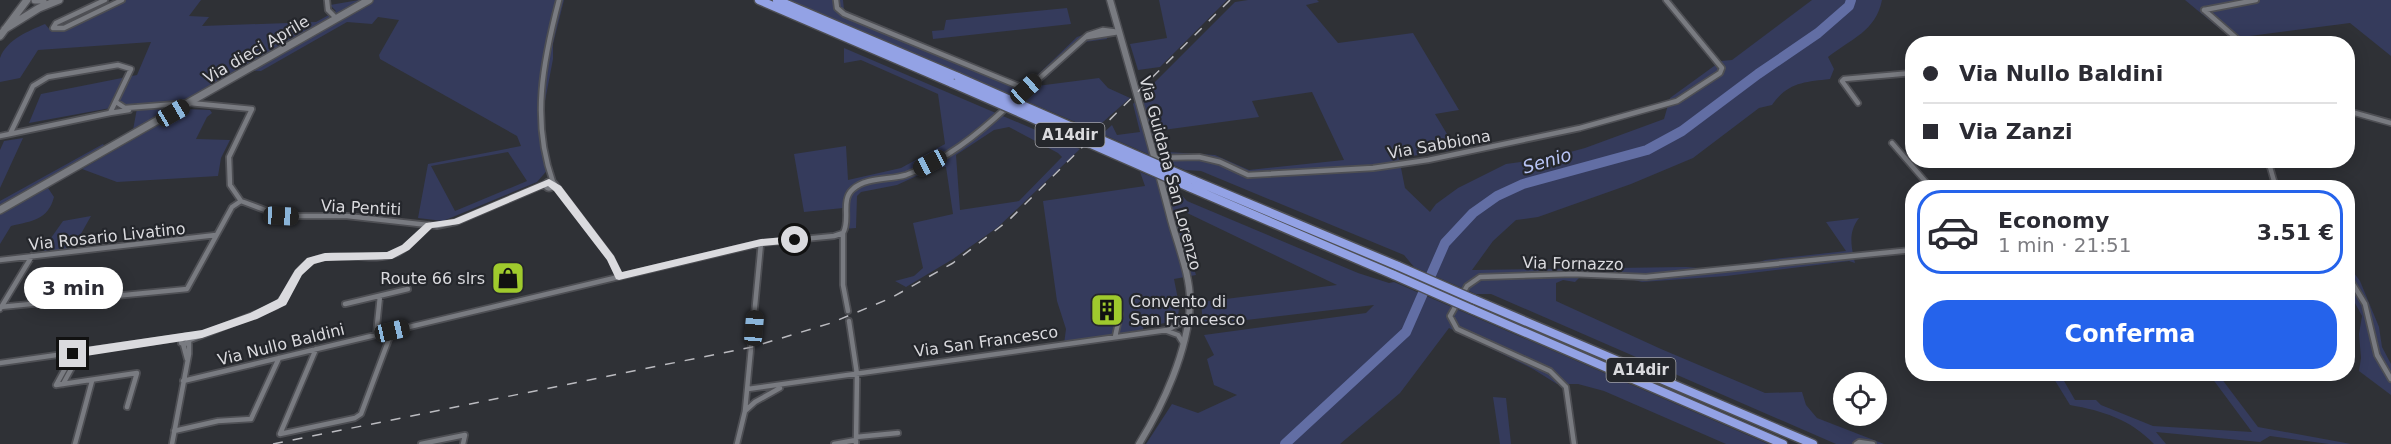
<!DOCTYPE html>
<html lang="it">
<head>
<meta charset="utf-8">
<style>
	:root { --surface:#fff; --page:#f7f7f7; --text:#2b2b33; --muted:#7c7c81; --line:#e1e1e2; --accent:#2563eb }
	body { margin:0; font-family:"DejaVu Sans",sans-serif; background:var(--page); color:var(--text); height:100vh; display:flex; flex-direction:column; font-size:22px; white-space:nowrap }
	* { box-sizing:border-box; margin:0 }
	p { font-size:20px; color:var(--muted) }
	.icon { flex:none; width:33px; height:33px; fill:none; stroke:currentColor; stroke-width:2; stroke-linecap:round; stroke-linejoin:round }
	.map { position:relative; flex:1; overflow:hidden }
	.details { position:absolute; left:1905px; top:180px; width:450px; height:201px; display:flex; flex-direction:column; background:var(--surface); border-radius:24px; box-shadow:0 3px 15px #0003 }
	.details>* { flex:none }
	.guide { position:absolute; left:1905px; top:36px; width:450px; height:132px; border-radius:24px; box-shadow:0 3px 15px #0003; display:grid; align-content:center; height:132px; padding:0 18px; background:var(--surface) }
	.tools { position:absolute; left:1833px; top:372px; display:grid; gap:12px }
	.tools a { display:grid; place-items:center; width:54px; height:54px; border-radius:50%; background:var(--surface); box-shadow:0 3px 15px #0003; font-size:30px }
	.end { position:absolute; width:27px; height:27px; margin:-14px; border:8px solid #dadade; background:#111; box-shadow:0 0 0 3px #111 }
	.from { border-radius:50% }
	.bubble { position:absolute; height:42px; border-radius:21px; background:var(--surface); box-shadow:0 3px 15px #0003; font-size:20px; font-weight:600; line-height:42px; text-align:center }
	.car { position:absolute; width:18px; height:36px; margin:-18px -9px; border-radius:8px; box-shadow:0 0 4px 2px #0007; background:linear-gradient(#222 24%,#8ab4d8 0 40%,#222 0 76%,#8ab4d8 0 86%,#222 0) }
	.guide b { display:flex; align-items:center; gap:21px; height:57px; font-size:22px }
	.guide b+b { border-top:2px solid var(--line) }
	.guide i { width:15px; height:15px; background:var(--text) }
	ul { padding:10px 0 0; list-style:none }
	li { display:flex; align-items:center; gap:18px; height:84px; margin:0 12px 9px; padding:0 6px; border:3px solid transparent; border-radius:24px }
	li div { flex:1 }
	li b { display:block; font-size:22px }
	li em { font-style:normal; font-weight:600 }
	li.selected { border-color:var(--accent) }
	li>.icon { width:54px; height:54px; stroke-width:1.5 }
	.cta { display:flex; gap:12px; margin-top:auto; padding:12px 18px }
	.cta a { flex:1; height:69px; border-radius:24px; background:var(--accent); color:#fff; font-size:24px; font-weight:600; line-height:69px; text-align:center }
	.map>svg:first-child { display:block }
</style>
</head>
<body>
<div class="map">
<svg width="2391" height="444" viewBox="0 0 2391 444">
	<rect width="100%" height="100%" fill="#2f3136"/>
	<!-- green -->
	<path fill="#353b5c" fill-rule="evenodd" d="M126,0H201L189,16L209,17L202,26L316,22L336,11L330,5L359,0H564L553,44V59L545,101L543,124L550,167L537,182L443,221L418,218L428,164L521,146L517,136L380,59L379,55L399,20L378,17L372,24L347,22L261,71L239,70L133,130L138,103L29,123L41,94L137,75L151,42L38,50L20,78L0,82C0,75 0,65 0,58C7,39 29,31 45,24L51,31H61ZM508,152L527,181L455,211L431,166Z
		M788,0H843L844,10L1023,85L1028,84L1077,37L1105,27L1107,39L1085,42L1037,86L1099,78L1108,88L1130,98L1094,130Z
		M1159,0H1227L1160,67L1138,70L1130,44L1167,38Z
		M1248,0H1317L1319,2L1306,5L1338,43L1413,33L1459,110L1435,114L1456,149L1399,158L1405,188L1430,212L1436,204L1458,188L1506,164L1548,158L1585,148L1664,119L1670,98L1721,61L1732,60L1812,0H1882C1876,31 1851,39 1828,57L1834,69L1830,79C1805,82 1788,82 1772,105L1759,108L1693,158L1631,184L1538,217L1516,220L1493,241L1472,270L1686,267L1735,271L1765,260L1846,251L1826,222L1859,218C1848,232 1851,246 1855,263L1849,261L1726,276L1642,282L1606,273L1579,278L1575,282L1563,280L1556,283V301L1661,349L1765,393L1802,392L1806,405L1817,418L1884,444H1836L1491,294H1476L1414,267L1404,255L1201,171L1185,170L1102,134L1112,125L1117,135L1140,132L1133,104L1235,2ZM1312,92L1344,160L1249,170L1215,155L1168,152L1163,130L1259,117L1252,101Z
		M2185,0H2391V56L2350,23L2242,37L2249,43H2237Z
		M1067,8L1071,24L933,39L932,31L944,30L946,20Z
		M844,48L1080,149L998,227L953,259L906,287L895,281L914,276L923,268L913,223L953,214L946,167L934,168L897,185L861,192L857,196L856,228L844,229L843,208L804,212L794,154L846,146L848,180L901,168L945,144L938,94L861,60L844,63ZM1009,127L1058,153L1062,157L1060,159L1019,201L960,210L956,155L994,130Z
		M186,109L210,110L212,113L207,117L196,139L230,140L221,158L218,176L117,182L82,169Z
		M23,138L0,188V150L4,141Z
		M103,144L105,147L44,182L54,197C48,220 32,221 11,226L0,244V201Z
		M1140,172L1172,185L1187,201L1358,273L1389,283L1394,282L1768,444H1726L1604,391L1578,384H1557L1533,369L1449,328L1400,393L1340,444H1146L1172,404L1198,413L1237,395L1214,385L1207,359L1214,355L1204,335L1366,313L1374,305L1203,325L1201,302L1337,285L1181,210L1177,213L1196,275L1174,279C1182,320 1185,320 1143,327L1144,333L1064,344L1066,329L1057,301L1043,201L1145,186Z
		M91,216L73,248L41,252L63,221Z
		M2348,265L2360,281L2379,327L2382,347L2391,364V395L2359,371L2361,358L2359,334L2362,316L2348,290Z
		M2051,374H2060L2075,400H2096L2101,405L2153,426L2252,432L2209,374H2218L2258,427L2351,444H2329L2270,436L2260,442L2156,432L2166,444H2154C2130,419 2103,411 2070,405Z
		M1493,397L1506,398L1511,444H1500Z"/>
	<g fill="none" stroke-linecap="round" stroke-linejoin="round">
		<!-- river -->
		<path stroke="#626ea4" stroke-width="10" d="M1285,444L1406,332L1445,243L1473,213L1497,196L1523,184L1647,150L1682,131L1758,74L1818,33L1849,6L1851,0"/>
		<!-- minor casing -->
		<g stroke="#4e4f54" stroke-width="8">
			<path id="minor" d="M105,0L56,23L53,28H64L122,0
				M327,0L328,10L336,18
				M836,0L837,8L844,14L1026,89
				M2204,10L2256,0
				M2204,10L2243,44
				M1087,37L1119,32
				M118,65L131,69L110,113L10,134L33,86L48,77Z
				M116,102L125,108L190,103L252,109L229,157L230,185L241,201L281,216H347L437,226L456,222L545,184
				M1013,102L1088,35L1103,30L1119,32
				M1858,103L1842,81L1844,79L1912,73
				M2348,111L2391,123
				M110,113L129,110
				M0,136L10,134
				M1892,143L1931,188
				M1152,158L1199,157L1220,162L1248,175L1373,168L1428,160L1580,128L1677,101L1720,73L1722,68L1666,0
				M2268,160L2276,188
				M545.5 185a3.5 3.5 0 1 1 7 0a3.5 3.5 0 1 1-7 0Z
				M553,182C531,121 543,61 559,0
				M554,183L611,258L619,276
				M843,233C851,220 840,200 853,189C866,177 890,180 906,175C945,161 978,134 1007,107
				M843,233V285L848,311
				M0,260L216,235
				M2348,276L2365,304L2377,355L2391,379
				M345,304L408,289
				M0,307L187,289L232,207L241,201
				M0,309L32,256
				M849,321L857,374L856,444
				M1167,331L1178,335L1183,343
				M376,335L380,296
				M186,336H191V339L185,344L181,343V339Z
				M1115,337L1120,314L1117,303
				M190,340L276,306C290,294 293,270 310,262C337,248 370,265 397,253C410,247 419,234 429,225
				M183,344L187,359
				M0,363L184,337
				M183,381L761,243L834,236L843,233
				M63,384L80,353
				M56,385L137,373L127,407
				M56,385L73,354
				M748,389L1167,330L1181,323L1188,316
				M745,411L755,402L780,388
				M174,431L218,421L251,419L279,358
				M280,434L355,418L361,414L392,331
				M280,434L316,349
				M856,437L898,433
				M75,444L92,381
				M172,444L189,354V342
				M421,444L465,435L463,444
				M737,444L745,411L761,243
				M834,444L856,440
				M1574,444L1566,387L1550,371L1457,329L1450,316L1467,286L1480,277L1573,274L1646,277L1912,250
				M1856,444L1859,442L1873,444"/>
		</g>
		<!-- tertiary casing -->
		<g stroke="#4e4f54" stroke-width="9">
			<path id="tertiary" d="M1110,0C1131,73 1152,146 1171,220C1178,246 1191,277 1190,304C1188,351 1163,405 1139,444"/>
		</g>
		<!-- secondary casing -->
		<g stroke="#4e4f54" stroke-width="10">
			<path id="secondary" d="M35,0H43
				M5,29L39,8L59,0
				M0,36L27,0
				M0,210L369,0"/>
		</g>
		<!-- motorway casing -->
		<g stroke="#4e4f54" stroke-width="11">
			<path id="motorway" d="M759,0L952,83
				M777,0L958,77
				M1193,180L1398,266
				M1189,187L1394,275
				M1473,299L1813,444
				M1471,309L1783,444"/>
		</g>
		<!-- minor -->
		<use href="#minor" stroke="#797b81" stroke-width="4.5"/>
		<!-- tertiary -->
		<use href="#tertiary" stroke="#797b81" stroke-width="6"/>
		<!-- secondary -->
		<use href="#secondary" stroke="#797b81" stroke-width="7"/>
		<!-- motorway -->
		<use href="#motorway" stroke="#93a2e5" stroke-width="8"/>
		<!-- rail -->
		<path stroke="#bbbbc0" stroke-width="1.5" stroke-dasharray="10 10" stroke-linecap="butt" d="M273,444L752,347L831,323L891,298L953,263L1009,220L1230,0"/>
		<!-- motorway-bridge casing -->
		<g stroke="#4e4f54" stroke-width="11" stroke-linecap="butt">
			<path id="motorway-bridge" d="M958,77L1193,180
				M952,83L1189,187
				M1398,266L1473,299
				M1394,275L1471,309"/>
		</g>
		<!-- motorway-bridge -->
		<use href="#motorway-bridge" stroke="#93a2e5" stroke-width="8"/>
	</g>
	<!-- route -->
	<path fill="#dadade" d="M549,179L561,186L614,256L622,272L761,239L795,236L799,240L795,243L761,246L619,280L616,279L607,260L554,191L548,186L459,224L432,228L409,250L392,259L325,261L314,264L302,275L286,305L257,319L202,338L73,358L68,354L73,349L202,330L250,313L278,299L295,270L307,258L325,253L387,252L402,245L426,223L454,219Z"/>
	<!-- icons -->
	<defs>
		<g id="shop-square" transform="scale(1.725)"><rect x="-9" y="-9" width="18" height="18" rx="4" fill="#9fca2d" stroke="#25272c"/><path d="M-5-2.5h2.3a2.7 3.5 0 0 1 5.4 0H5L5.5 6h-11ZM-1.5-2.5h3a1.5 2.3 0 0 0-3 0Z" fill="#111"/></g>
		<g id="building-square" transform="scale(1.725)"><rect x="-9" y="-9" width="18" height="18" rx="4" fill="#9fca2d" stroke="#25272c"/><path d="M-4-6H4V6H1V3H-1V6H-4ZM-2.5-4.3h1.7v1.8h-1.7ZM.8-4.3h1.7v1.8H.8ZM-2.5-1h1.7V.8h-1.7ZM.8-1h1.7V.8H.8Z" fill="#111"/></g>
	</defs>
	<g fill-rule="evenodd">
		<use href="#shop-square" x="508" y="278"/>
		<use href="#building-square" x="1107" y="310"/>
	</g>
	<g text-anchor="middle" stroke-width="4.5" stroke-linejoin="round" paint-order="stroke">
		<!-- shield labels -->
		<g fill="#25272c" stroke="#a4a4a9" stroke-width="1.5">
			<rect x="1035.5" y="123" width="69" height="24" rx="4.5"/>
			<rect x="1606.5" y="358" width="69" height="24" rx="4.5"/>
		</g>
		<g font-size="15" font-weight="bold" fill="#dadade">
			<text x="1070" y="140">A14dir</text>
			<text x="1641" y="375">A14dir</text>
		</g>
		<!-- street labels -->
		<g font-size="16" fill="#dadade" stroke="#25272c">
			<text transform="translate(256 49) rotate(-30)" y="6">Via dieci Aprile</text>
			<text transform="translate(1439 144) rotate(-10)" y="6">Via Sabbiona</text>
			<text transform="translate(1171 173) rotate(75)" y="6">Via Guidana San Lorenzo</text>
			<text transform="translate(361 207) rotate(3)" y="6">Via Pentiti</text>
			<text transform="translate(107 236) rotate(-6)" y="6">Via Rosario Livatino</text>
			<text transform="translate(1573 263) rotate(1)" y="6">Via Fornazzo</text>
			<text transform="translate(986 341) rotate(-8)" y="6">Via San Francesco</text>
			<text transform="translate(281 344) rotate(-14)" y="6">Via Nullo Baldini</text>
		</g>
		<!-- poi labels -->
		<g font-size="16" fill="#dadade" stroke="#25272c" text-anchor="end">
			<text x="485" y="284">Route 66 slrs</text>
			<text x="1130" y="307" text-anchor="start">Convento di<tspan x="1130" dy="18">San Francesco</tspan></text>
		</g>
		<!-- water labels -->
		<g font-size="18" font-style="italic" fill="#b9c5f6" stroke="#25272c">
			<text transform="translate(1547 161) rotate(-16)" y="6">Senio</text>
		</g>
	</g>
</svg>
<div class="tools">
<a><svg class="icon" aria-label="locate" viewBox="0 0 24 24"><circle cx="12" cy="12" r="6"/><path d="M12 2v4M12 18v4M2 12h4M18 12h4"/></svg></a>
</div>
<i class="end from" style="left:795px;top:240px"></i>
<i class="end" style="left:73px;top:354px"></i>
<div class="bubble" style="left:24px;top:267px;width:99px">3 min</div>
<i class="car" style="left:1026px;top:89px;rotate:48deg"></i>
<i class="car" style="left:173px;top:113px;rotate:60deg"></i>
<i class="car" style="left:930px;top:163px;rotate:242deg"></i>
<i class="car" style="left:281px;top:216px;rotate:93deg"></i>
<i class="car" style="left:754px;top:328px;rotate:5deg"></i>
<i class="car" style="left:392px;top:331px;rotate:77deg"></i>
<div class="guide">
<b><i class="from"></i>Via Nullo Baldini</b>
<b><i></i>Via Zanzi</b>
</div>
<section class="details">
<ul>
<li class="selected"><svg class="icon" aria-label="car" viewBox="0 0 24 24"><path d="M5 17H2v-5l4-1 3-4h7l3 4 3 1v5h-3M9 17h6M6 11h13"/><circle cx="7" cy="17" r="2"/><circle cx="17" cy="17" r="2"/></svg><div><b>Economy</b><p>1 min · 21:51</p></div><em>3.51 €</em></li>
</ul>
<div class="cta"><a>Conferma</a></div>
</section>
</div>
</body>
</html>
